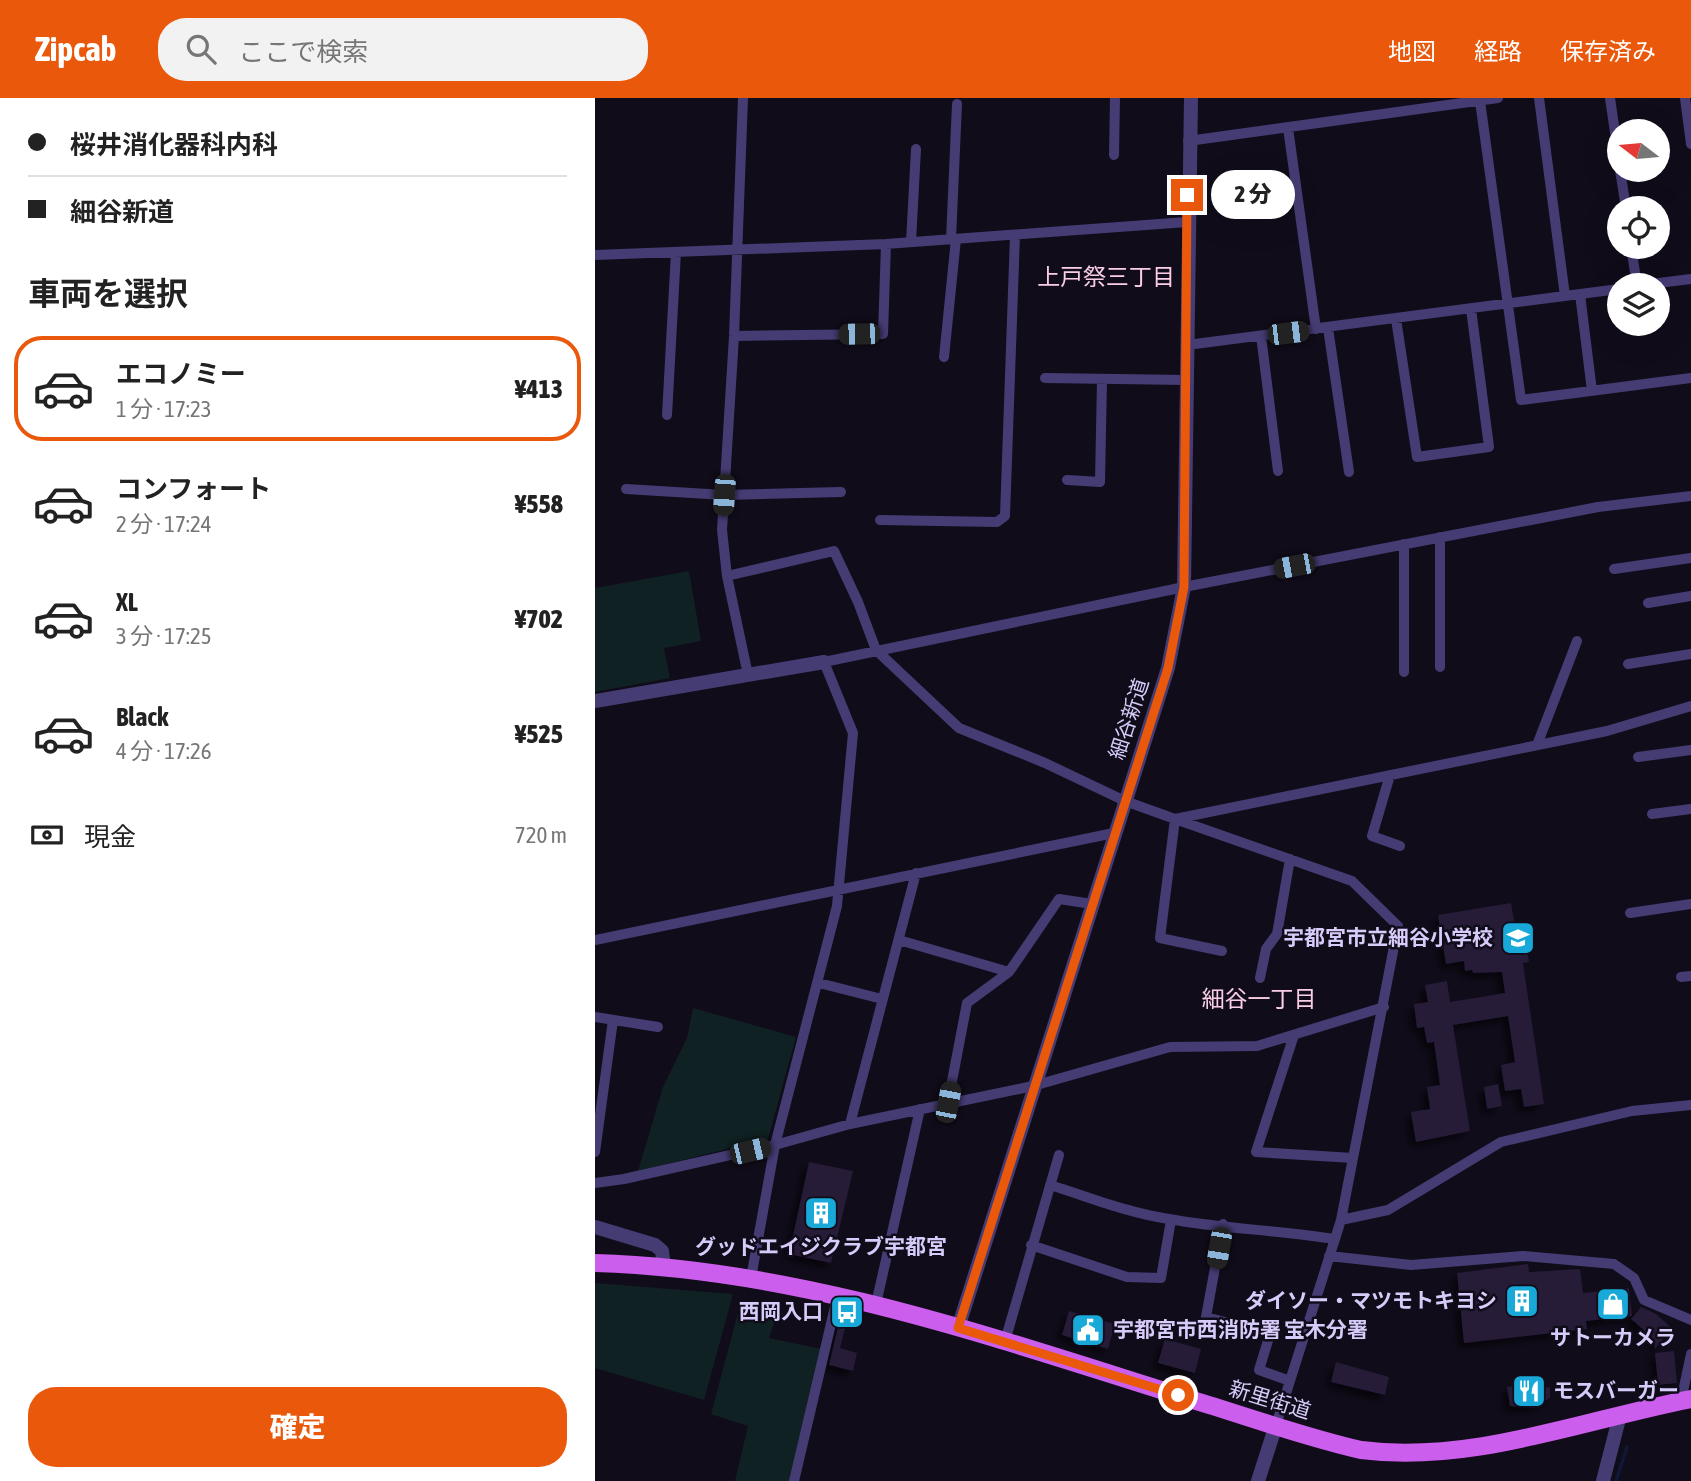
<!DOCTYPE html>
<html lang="ja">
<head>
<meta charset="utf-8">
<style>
	:root { --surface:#fff; --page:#f2f2f2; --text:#222; --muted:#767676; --line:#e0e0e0; --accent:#ea580c }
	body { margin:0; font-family:"Asap Condensed","Noto Sans JP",sans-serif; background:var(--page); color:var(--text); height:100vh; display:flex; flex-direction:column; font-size:26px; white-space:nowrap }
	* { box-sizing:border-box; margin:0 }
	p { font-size:23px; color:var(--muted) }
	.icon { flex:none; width:38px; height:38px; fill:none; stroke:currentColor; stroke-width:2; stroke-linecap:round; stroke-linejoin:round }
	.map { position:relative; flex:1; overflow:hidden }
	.drawer { display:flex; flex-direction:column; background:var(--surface); width:595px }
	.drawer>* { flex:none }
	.hud { display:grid; align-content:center; height:154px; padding:0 28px; background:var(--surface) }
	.needle { width:46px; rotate:286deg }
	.fabs { position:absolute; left:1012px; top:21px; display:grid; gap:14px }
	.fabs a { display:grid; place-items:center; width:63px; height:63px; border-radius:50%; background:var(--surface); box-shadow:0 7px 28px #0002; font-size:35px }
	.end { position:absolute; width:32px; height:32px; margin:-16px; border:9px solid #ea580c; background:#fff; box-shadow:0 0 0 4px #fff }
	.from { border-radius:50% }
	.bubble { position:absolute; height:49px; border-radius:24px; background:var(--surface); box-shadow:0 7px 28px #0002; font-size:23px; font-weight:800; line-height:49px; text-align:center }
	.car { position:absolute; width:21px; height:42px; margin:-21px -10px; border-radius:9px; box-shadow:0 0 5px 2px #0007; background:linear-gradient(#222 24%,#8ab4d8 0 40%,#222 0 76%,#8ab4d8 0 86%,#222 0) }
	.hud b { display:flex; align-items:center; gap:24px; height:66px; font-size:26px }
	.hud b+b { border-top:2px solid var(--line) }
	.hud i { width:18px; height:18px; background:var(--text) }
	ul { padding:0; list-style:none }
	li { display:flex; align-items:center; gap:21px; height:105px; margin:0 14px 10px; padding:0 14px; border:4px solid transparent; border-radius:28px }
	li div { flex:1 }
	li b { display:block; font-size:26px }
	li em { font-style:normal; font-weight:800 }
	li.selected { border-color:var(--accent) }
	li>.icon { width:63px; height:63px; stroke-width:1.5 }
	h2 { padding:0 28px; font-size:32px; line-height:84px }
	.pay { display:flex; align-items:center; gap:18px; height:77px; padding:0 28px; font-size:26px }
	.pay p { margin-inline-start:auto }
	.button { display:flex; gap:14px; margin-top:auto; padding:14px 28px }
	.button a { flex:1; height:80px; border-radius:28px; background:var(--accent); color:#fff; font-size:28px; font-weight:800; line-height:80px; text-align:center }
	header { display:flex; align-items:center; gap:42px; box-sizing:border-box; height:98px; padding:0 35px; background:var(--accent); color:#fff }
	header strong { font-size:33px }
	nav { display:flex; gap:38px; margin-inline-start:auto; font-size:24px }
	.search { width:490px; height:63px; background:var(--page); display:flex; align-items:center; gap:18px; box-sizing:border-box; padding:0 24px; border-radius:28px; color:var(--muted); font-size:26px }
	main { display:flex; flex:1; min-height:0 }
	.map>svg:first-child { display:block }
</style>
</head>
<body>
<header>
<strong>Zipcab</strong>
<div class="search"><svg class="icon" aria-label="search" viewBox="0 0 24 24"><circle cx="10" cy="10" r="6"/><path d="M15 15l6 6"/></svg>ここで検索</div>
<nav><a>地図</a><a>経路</a><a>保存済み</a></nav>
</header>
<main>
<section class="drawer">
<div class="hud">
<b><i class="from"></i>桜井消化器科内科</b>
<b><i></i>細谷新道</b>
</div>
<h2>車両を選択</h2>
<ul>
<li class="selected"><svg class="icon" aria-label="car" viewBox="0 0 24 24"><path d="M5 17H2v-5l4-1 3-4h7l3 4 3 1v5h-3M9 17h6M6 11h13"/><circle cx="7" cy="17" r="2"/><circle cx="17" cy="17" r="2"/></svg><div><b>エコノミー</b><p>1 分 · 17:23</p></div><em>¥413</em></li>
<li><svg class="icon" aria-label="car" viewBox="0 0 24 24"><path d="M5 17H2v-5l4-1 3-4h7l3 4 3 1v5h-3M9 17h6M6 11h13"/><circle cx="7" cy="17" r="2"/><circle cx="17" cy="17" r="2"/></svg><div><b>コンフォート</b><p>2 分 · 17:24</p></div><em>¥558</em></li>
<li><svg class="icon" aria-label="car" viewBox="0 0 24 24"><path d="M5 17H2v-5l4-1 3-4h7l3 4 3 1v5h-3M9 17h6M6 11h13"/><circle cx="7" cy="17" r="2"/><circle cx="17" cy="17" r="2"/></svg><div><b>XL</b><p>3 分 · 17:25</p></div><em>¥702</em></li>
<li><svg class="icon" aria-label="car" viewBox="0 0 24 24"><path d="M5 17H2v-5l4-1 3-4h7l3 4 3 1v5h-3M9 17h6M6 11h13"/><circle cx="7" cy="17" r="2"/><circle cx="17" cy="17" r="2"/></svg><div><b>Black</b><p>4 分 · 17:26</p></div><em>¥525</em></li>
</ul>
<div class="pay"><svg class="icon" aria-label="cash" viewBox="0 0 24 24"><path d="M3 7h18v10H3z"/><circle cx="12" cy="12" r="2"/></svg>現金<p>720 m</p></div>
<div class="button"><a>確定</a></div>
</section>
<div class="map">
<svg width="1096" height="1383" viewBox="0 0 1096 1383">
	<defs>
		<filter id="shadow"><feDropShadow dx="-5.5" dy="5.5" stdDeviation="3.5" flood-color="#0009"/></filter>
	</defs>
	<rect width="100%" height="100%" fill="#110c1a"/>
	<!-- green -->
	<path fill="#102123" d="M94,473L106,543L69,550L75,580L0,594V490Z
		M98,910L201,939L173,1041L43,1073L68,989L92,940Z
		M0,1185L138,1196L109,1302L0,1270Z
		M144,1211L181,1219L174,1240L226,1251L194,1383H140L153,1328L116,1316Z"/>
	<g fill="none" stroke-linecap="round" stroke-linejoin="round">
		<!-- stream -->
		<path stroke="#0f1836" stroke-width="3.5" d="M1021,1383L1032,1349"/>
	</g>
	<!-- building -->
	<path fill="#251b38" filter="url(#shadow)" d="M916,805L923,848L932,852L934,864L928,865L949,1006L929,1009L926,991L910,993L906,967L920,964L913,918L858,927L875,1033L821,1044L816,1014L835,1011L832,989L845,987L839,944L832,945L829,929L822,930L819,906L833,904L830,887L852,883L855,904L910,895L907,874L878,875L877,872L870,873L869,863L851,866L843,817Z
		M903,986L907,1008L892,1011L889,989Z
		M214,1064L258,1073L236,1165L194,1156Z
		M933,1166L934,1174L985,1171L988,1195L1034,1190L1037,1218L991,1223L992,1231L869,1245L862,1175Z
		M1046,1209L1061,1216L1077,1230L1060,1251L1059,1241L1036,1221Z
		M474,1213L520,1226L513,1251L467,1237Z
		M245,1221L252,1223L245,1250L262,1255L258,1273L234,1267Z
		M570,1241L606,1251L600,1275L563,1265Z
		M1079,1253L1082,1285L1063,1287L1060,1255Z
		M741,1264L794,1279L790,1297L736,1284Z
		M934,1278H945L946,1290L955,1289V1300L938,1310L915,1308L912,1289L935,1286Z"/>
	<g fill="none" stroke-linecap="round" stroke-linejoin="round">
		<!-- minor -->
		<path stroke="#463c74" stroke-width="10" d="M148,0L139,238L127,432L132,478L153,577
			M944,0L970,198
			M1015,0L1024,62
			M1090,0L1096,46
			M885,3L926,302L1096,280
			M693,30L721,231
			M593,43L903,0
			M519,57L520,0
			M1025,72L1031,110
			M356,141L362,6
			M316,144L321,51
			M1036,149L1042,187
			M0,157L291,146L592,124
			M1048,187L1096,181
			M985,196L997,293
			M801,221L822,359L894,349L876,211
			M733,230L754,374
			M139,238L288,236L291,146
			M666,238L683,373
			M592,247L1024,191
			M349,259L361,141
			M450,280L592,282
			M72,317L81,154
			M472,382L505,384L507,281
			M31,391L129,397L246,394
			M285,422L402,424L410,418L420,137
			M809,446V574
			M1019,471L1096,460
			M132,478L239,453L263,504L281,552L364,630L450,665L530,703L580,721L1012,633L1096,608
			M1053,505L1096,498
			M1033,566L1096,556
			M845,569V439
			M942,647L982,543
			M1043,659L1096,652
			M795,677L777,738L805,748
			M1057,716L1096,711
			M1035,815L1096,806
			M0,842L519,735
			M304,842L414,874L464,801L497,806
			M627,853L565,840L580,721L757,783L803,828L746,1122L681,1327
			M1086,879L1096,878
			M665,880L671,851L682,836L695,761
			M224,885L287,901
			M0,919L63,929
			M699,937L661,1054L758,1060
			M353,1004L372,905L414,874
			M255,1026L321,775
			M0,1054L18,922
			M0,1085L29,1081L180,1047L255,1026L438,988L575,949L662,948L789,909
			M455,1087C494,1099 533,1115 574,1121C628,1131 684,1132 739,1141
			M746,1122L793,1112L906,1044L1037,1013L1096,1007
			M628,1126L611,1219L675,1236L664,1272L695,1283
			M436,1147L532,1179L566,1180L576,1122
			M734,1158L816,1167L928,1158L1019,1166L1039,1180L1049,1202L1096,1222
			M156,1180L180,1047L242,808L258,635L229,564L589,489L1003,409L1096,398
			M281,1206L325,1011
			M410,1243L464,1057
			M1086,1303L1096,1256
			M199,1383L243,1196"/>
		<!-- tertiary -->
		<path stroke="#463c74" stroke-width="14" d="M0,603L229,564
			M0,1129L60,1147L67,1153L69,1169
			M363,1230L573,570L589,489L596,0
			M663,1383L681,1327
			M1008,1383L1025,1317"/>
		<!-- primary -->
		<path stroke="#cc5eed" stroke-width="18" d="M0,1165C207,1171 402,1241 598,1302C654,1319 709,1339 766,1352C877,1366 988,1322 1096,1301"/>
	</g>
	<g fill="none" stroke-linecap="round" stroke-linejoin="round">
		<!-- route -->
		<path stroke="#ea580c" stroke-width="9" d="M583,1297L363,1230L573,570L589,489L592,97"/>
	</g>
	<!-- icons -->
	<defs>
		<g id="school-square" transform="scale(1.75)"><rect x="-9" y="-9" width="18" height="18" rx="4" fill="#18a9d8" stroke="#110c1a"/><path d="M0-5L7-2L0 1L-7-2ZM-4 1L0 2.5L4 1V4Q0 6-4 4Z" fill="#fff"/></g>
		<g id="building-square" transform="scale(1.75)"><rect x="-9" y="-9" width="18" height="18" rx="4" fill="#18a9d8" stroke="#110c1a"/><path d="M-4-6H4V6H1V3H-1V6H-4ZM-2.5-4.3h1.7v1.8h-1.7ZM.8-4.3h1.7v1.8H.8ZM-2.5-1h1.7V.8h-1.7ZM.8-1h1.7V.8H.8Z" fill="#fff"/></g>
		<g id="shop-square" transform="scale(1.75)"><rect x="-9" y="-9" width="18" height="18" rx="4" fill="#18a9d8" stroke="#110c1a"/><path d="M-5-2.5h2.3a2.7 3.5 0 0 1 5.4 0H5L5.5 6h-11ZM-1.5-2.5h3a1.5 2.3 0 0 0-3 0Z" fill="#fff"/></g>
		<g id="bus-square" transform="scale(1.75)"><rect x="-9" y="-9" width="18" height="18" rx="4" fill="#18a9d8" stroke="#110c1a"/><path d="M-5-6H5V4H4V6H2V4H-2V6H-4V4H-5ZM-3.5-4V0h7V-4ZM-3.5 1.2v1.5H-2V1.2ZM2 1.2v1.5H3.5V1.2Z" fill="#fff"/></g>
		<g id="civic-square" transform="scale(1.75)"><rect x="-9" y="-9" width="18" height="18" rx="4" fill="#18a9d8" stroke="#110c1a"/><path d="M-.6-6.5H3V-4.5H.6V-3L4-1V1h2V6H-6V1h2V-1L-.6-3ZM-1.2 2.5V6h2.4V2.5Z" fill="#fff"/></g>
		<g id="restaurant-square" transform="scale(1.75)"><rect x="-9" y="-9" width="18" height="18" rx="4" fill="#18a9d8" stroke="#110c1a"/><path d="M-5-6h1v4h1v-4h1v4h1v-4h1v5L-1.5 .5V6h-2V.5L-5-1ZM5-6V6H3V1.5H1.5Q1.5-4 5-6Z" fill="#fff"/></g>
	</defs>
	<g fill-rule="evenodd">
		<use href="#school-square" x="923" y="840"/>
		<use href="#building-square" x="226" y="1115"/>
		<use href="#building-square" x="927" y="1203"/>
		<use href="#shop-square" x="1018" y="1206"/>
		<use href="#bus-square" x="252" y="1214"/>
		<use href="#civic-square" x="493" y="1232"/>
		<use href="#restaurant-square" x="934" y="1293"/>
	</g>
	<g text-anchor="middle" stroke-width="5" stroke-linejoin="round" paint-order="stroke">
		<!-- street labels -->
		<g font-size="21" fill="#d7cbf9" stroke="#110c1a">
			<text transform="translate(534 621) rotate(-72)" y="7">細谷新道</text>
			<text transform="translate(675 1302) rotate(17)" y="7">新里街道</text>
		</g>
		<!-- poi labels -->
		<g font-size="21" font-weight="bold" fill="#d7cbf9" stroke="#110c1a" text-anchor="end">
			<text x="898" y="847">宇都宮市立細谷小学校</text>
			<text x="226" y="1156" text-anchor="middle">グッドエイジクラブ宇都宮</text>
			<text x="902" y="1210">ダイソー・マツモトキヨシ</text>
			<text x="228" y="1221">西岡入口</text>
			<text x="518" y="1239" text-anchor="start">宇都宮市西消防署 宝木分署</text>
			<text x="1018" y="1247" text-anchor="middle">サトーカメラ</text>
			<text x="958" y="1300" text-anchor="start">モスバーガー</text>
		</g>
		<!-- neighbourhood labels -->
		<g font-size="23" fill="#f9cde3" stroke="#110c1a">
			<text x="511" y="187">上戸祭三丁目</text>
			<text x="664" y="909">細谷一丁目</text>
		</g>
	</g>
</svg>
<div class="fabs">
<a><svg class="needle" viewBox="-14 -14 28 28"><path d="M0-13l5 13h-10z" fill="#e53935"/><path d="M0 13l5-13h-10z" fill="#767676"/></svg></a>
<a><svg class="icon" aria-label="locate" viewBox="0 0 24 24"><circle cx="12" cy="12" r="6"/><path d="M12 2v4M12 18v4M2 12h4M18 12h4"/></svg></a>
<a><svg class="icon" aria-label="layers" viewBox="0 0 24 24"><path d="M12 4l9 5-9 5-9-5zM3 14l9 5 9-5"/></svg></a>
</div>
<i class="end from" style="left:583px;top:1297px"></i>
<i class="end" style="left:592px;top:97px"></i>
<div class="bubble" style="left:616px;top:72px;width:84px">2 分</div>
<i class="car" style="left:693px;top:235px;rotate:83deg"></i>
<i class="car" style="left:264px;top:236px;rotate:269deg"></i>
<i class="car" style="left:129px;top:397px;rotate:184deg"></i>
<i class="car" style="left:699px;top:468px;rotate:259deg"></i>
<i class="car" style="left:353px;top:1004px;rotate:11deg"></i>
<i class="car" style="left:155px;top:1053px;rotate:77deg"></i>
<i class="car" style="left:624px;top:1150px;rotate:190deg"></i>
</div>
</main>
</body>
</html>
